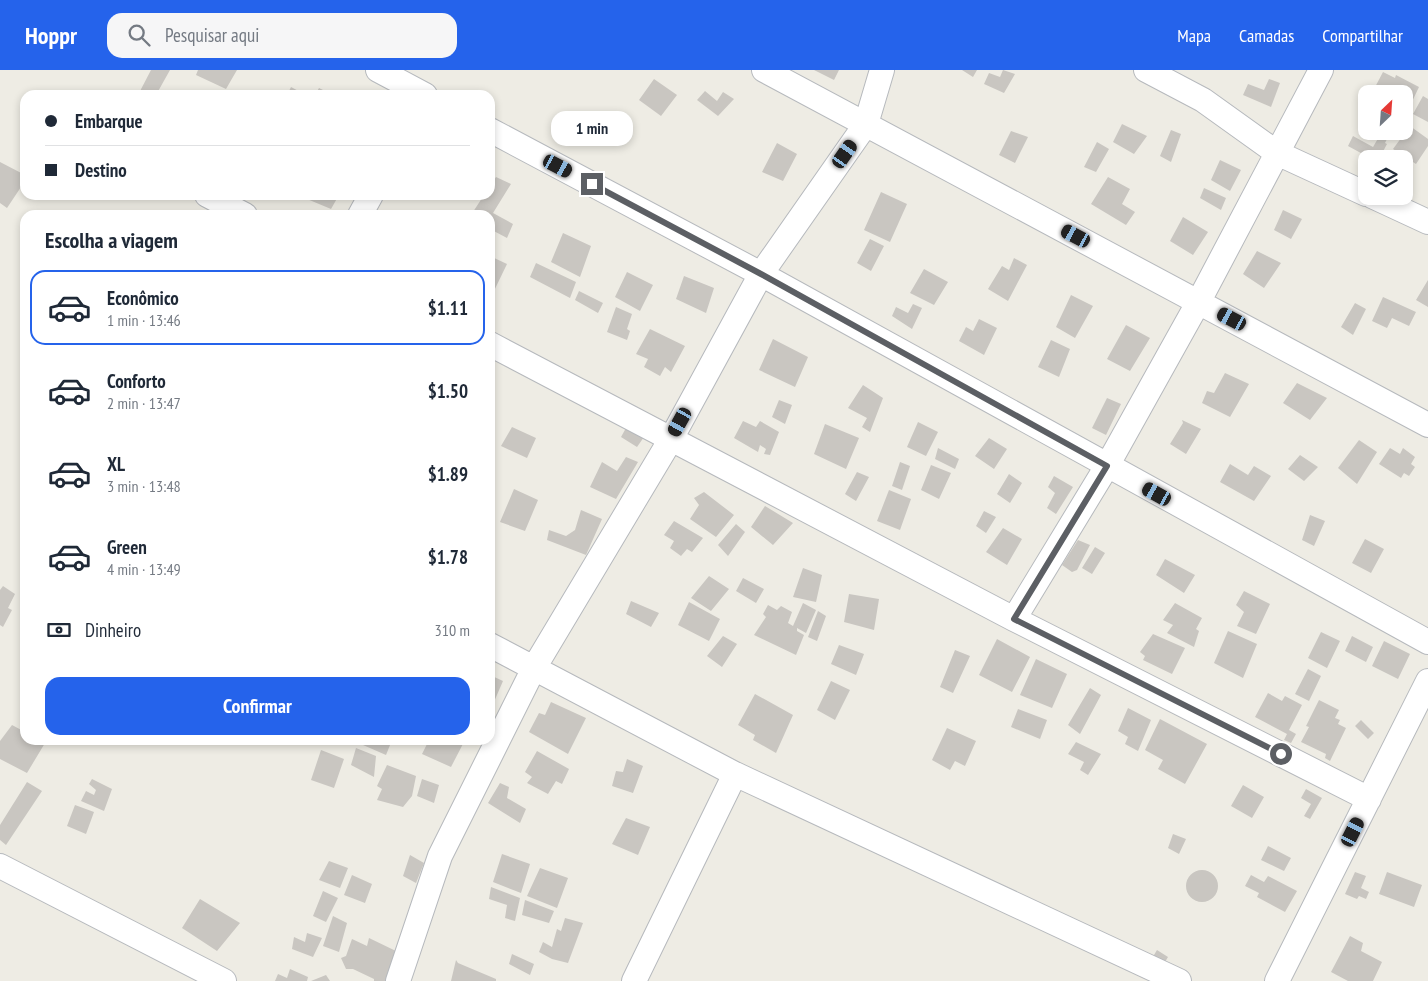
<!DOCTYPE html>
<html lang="pt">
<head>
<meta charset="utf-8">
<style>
	:root { --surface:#fff; --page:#f6f6f7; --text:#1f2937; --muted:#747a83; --line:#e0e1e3; --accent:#2563eb }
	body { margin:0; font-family:"PT Sans Narrow",sans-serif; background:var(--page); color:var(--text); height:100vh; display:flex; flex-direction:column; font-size:19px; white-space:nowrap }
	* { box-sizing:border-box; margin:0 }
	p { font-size:16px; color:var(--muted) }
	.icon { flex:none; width:28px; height:28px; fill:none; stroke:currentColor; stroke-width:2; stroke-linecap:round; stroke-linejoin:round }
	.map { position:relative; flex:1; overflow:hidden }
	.side { position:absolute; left:20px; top:140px; width:475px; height:535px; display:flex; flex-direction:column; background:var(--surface); border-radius:15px; box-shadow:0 2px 8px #0003 }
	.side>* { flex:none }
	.banner { position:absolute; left:20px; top:20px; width:475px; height:110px; border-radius:15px; box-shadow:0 2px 8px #0003; display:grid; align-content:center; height:110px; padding:0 25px; background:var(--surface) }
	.needle { width:32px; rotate:25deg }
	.fabs { position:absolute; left:1358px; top:15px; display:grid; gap:10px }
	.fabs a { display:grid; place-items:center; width:55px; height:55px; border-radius:10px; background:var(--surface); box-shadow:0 2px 8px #0003; font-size:25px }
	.end { position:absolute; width:22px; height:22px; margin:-11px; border:6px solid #5c5f64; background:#fff; box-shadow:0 0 0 2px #fff }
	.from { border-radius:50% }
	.bubble { position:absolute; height:35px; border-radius:15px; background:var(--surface); box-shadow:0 2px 8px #0003; font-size:16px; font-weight:600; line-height:35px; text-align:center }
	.car { position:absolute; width:15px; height:30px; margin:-15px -8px; border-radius:6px; box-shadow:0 0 4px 1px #0007; background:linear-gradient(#222 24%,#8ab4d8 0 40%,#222 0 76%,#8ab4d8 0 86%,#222 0) }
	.banner b { display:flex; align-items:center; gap:18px; height:48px; font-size:19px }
	.banner b+b { border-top:1px solid var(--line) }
	.banner i { width:12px; height:12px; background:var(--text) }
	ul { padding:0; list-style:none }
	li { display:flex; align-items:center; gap:15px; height:75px; margin:0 10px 8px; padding:0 15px; border:2px solid transparent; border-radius:15px }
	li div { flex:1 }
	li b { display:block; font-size:19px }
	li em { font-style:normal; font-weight:600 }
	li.current { border-color:var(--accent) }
	li>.icon { width:45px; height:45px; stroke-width:1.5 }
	h2 { padding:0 25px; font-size:22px; line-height:60px }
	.pay { display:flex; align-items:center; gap:12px; height:55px; padding:0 25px; font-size:19px }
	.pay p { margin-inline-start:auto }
	.cta { display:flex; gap:10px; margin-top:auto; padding:10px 25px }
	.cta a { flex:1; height:58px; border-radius:15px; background:var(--accent); color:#fff; font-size:20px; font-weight:600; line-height:58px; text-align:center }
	header { display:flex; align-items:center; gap:30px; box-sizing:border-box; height:70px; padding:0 25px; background:var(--accent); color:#fff }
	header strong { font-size:24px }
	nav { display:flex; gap:28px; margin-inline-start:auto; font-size:18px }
	.search { width:350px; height:45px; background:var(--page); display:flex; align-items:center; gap:12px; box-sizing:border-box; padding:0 18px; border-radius:15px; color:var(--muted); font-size:19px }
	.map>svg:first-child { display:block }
</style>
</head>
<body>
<header>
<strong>Hoppr</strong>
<div class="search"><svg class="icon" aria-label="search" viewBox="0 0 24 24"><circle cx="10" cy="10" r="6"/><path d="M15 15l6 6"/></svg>Pesquisar aqui</div>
<nav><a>Mapa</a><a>Camadas</a><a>Compartilhar</a></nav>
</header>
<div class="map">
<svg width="1428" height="911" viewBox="0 0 1428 911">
	<rect width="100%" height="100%" fill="#eeece4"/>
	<!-- building -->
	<path fill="#c9c6c1" d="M151,0H170L156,25H138Z
		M198,0H237L226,19L196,5Z
		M814,0H839L834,10Z
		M962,0H977L973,7Z
		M1003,0L1015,4L1004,23L984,14L989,3L1000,7Z
		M1383,2L1395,8L1396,5L1419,17L1407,42L1404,40V24H1376L1373,21Z
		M654,9L677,25L661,46L639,30Z
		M1269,9L1280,13L1271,37L1243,25L1248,14L1264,20Z
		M291,17L306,25H287Z
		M319,18L333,25H315Z
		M705,21L717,31L723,22L734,29L718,46L697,30Z
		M1423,26L1428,29V52L1413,44Z
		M1122,54L1147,66L1134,84L1113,72Z
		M1410,56L1428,69V76L1416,94L1393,79Z
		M1171,60L1181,64L1171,92L1160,86Z
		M1011,61L1028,67L1015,93L999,85Z
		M1382,61H1400L1395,69Z
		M1380,65L1387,69L1385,73L1387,74L1379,89L1372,85L1370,88L1348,76L1353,66L1373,77Z
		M1097,72L1109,79L1096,102L1084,97Z
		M777,73L797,84L783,111L762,102Z
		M1220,90L1241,100L1230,121L1211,110Z
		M0,92L25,105V111L7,138L0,133Z
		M496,107L511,114L493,143L513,154L507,168L490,159V145H471L484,125H490V116Z
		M1108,107L1130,119L1122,134L1135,142L1126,155L1091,134Z
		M1204,118L1226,128L1221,140L1200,128Z
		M881,122L907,134L890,172L864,160Z
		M309,125H339L331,139L307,129Z
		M1283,140L1302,149L1291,169L1274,160Z
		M1183,147L1208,162L1193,185L1170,171Z
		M563,163L591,176L580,207L551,192Z
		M870,169L884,176L871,201L857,193Z
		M1257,181L1281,193L1264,218L1243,204Z
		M490,186L507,194L492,225L490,224Z
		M1014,188L1027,195L1008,231L988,219L1002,196L1009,200Z
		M536,193L576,212L570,228L530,207Z
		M924,199L948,212L934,235L910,223Z
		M627,202L653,215L640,241L615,227Z
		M684,206L714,218L706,243L676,229Z
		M1428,210V237L1416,230Z
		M579,221L603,233L598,243L575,230Z
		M1071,225L1093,236L1075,268L1056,257Z
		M1383,227L1416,242L1409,256L1392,248L1387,258L1372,251Z
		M1355,233L1366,239L1353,265L1341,257Z
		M913,234L922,238L912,259L892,246L896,237L908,243Z
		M616,237L632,244L627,259L630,261L627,270L607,262Z
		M979,249L997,258L984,285L959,271L966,257L973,261Z
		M1126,255L1150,268L1130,301L1107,289Z
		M650,259L685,276L671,302L665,297L660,306L644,297L648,289L636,284Z
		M773,269L808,287L795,317L759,300Z
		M1051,270L1070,279L1059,307L1038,297Z
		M1225,303L1249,314L1230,347L1202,333L1207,321L1214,323Z
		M1297,313L1327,328L1310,350L1283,333Z
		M863,315L883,328L870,362L862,357L867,348L848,338Z
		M1107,328L1121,334L1106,365L1092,358Z
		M779,330L792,335L785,354L772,347Z
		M1182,350L1201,359L1186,384L1170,374L1183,353Z
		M743,351L756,357L760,351L779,362L770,385L764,384L766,379L760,375L758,382L734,368Z
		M918,352L938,362L926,386L907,377Z
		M825,354L859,368L846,399L814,384Z
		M512,357L536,368L527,388L501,376Z
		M626,358L644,367L637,377L621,367Z
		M989,368L1007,379L994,399L975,386Z
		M1359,370L1377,382L1357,414L1338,398Z
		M938,378L959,389L955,399L935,389Z
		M1390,378L1400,384L1403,378L1415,387L1411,394L1415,397L1409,406L1404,403L1401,408L1379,394Z
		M1300,385L1318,397L1304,411L1288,399Z
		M626,387L638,392L616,429L590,417L602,392L617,401Z
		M900,392L910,396L902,420L892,416Z
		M1230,394L1248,405L1254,396L1271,406L1254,431L1220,412Z
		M931,395L951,403L939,429L921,420Z
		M857,402L869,407L856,431L845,424Z
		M1009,404L1022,413L1010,433L997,424Z
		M1054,406L1073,417L1056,444L1047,438L1055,423L1048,417Z
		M514,419L538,430L525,461L500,452Z
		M889,420L911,429L900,460L877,451Z
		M704,422L734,445L716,467L690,449L699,435L694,428Z
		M765,436L793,453L773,475L751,457Z
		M581,440L602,449L586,485L547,470L549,460L566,466L575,460Z
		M984,441L996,447L986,463L976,456Z
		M1310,445L1325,451L1314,476L1302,470Z
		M674,451L703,468L692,482L687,479L681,486L670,478L674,471L664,465Z
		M736,454L745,462L728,486L718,475Z
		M1003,458L1022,469L1007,495L986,482Z
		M1365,469L1384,479L1371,503L1352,493Z
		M1078,470L1090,475L1077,500L1072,502L1062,495Z
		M1095,477L1105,483L1092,504L1082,498Z
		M1165,489L1195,505L1184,523L1156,505Z
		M803,498L822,505L816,532L793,527Z
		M709,506L729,519L711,541L691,528Z
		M743,508L764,519L756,533L736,521Z
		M3,516L15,524L8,538L12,540L3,557L0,555V520Z
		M1244,521L1270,534L1256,564L1237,556L1244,542L1236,535Z
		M849,524L879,529L874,560L844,552Z
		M631,531L659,543L651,557L626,544Z
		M689,532L720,549L709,571L678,555Z
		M803,533L816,540L806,563L797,558V561L804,565L796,585L754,565L766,547L763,544L768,535L777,540L781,536L792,542L788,553L793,556Z
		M1175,533L1202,548L1196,559L1199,561L1194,577L1167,563L1173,555L1163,550Z
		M818,541L826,546L817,571L808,567Z
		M1228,561L1257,574L1243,608L1214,593Z
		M1321,562L1340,571L1327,598L1308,588Z
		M1153,564L1185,578L1172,604L1143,590L1145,586L1140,582Z
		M723,566L737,574L722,597L707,586Z
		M1352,566L1373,577L1366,592L1345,581Z
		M997,569L1030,587L1012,622L979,605Z
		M1384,571L1410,584L1398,609L1372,596Z
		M839,575L864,584L856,605L831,594Z
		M955,580L970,586L953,623L940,617Z
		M1036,589L1067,604L1052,638L1020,625Z
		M1308,599L1321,606L1309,631L1295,624Z
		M490,605L503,611L490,641Z
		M831,611L850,620L835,650L817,640Z
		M1090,618L1101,625L1080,664L1068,655Z
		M1268,623L1282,631L1285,626L1302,635L1289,660L1296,664L1291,673L1284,670L1287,664L1255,647Z
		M755,624L793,645L776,683L753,670L755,665L738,655Z
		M1319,630L1339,640L1335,648L1340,650L1338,654L1346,658L1330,691L1325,688L1326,684L1301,672L1309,657L1306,656Z
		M551,632L586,648L568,684L529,662L539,643L545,645Z
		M1128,638L1151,650L1138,681L1125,674L1128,667L1118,661Z
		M1018,639L1047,650L1040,669L1011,657Z
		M1160,649L1207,674L1185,714L1158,699L1163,690L1145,680Z
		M1361,650L1374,663L1368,669L1355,656Z
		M12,655L25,662V670H40L45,673L27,703L0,689V671Z
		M947,658L976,671L965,696L955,691L950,700L932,690Z
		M365,670H392L386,685L363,675Z
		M429,670H465L451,697L422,684Z
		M1076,672L1101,684L1088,705L1080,700L1084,692L1068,684Z
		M356,678L376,686L374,707L351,695Z
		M321,680L344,689L334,718L311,710Z
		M537,681L569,699L562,714L556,711L548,724L527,713L532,707L525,702Z
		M627,689L643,696L633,723L612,716L616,701L623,702Z
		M387,695L416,706L412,726L403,737L377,730L382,719L377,716Z
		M92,709L112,719L104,741L81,731L86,721L94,725L96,720L89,714Z
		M422,709L439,715L434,733L417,726Z
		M27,712L42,721L6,775L0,770V755Z
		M500,713L509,717L507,728L526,739L520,753L488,733Z
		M1243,715L1264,727L1252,748L1231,736Z
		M1306,719L1322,728L1310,749L1304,746L1311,734L1301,728Z
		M75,735L94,742L86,764L67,756Z
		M626,748L650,757L638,785L612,774Z
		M1173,764L1186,769L1179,784L1168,778Z
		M1268,776L1291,788L1284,801L1261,790Z
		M502,784L530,794L521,823L493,812Z
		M410,785L424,793L416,813L403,806Z
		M329,791L348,798L340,818L319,810Z
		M540,798L568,808L557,838L527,826Z
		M1186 816a16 16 0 1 1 32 0a16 16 0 1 1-32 0Z
		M1355,802L1366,806L1361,818L1369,822L1366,829L1359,826L1357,829L1345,824Z
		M1387,802L1422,815L1414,837L1379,824Z
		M352,805L372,814L365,833L344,825Z
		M1251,805L1264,812L1268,806L1297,821L1285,842L1257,827L1259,823L1245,816Z
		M491,817L520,828L515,851L505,848L507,835L489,829Z
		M323,821L338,828L326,852L313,846Z
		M200,829L240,853L217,881L182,858Z
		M525,830L554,841L549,853L522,845Z
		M333,846L347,853L339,882L323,876Z
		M565,848L583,853L568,893L552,889L539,882L543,872L552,877L557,859L561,861Z
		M307,863L322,868L313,887L292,879L294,867L305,872Z
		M1350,866L1363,873L1361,881L1382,892L1373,911H1348L1331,902Z
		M369,868L398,882L385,911H374V909L353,899H346L341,888L346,886L352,869L367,876Z
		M1157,880L1168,887L1162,897L1151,890Z
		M512,884L534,894L530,905L509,894Z
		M456,890L458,893L496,909V911H451Z
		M290,899L308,907L307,911H275L278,904L287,908Z
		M326,905L330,911H311Z"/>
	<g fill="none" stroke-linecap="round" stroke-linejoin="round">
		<!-- minor casing -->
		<g stroke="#b6b9bd" stroke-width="26">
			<path id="minor" d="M378,0L425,25
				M764,0L1428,355
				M1146,0L1203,30L1277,83L1366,124
				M490,60L761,204L1428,572
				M207,125L245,145
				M1372,126L1428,152
				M360,145L371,125
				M490,274L1014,549L1369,729
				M1014,549L1107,396L1199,231L1321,0
				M490,575L735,704L1179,911
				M0,796L224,911
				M398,911L440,786L534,598L671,369L761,204L866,54L882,0
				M634,911L735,704
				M1277,911L1428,611"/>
		</g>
		<!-- minor -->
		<use href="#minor" stroke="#fff" stroke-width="24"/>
	</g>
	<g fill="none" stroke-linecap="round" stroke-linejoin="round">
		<!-- route -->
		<path stroke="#5c5f64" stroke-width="6" d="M592,114L761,204L1107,396L1014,549L1281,684"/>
	</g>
</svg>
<div class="fabs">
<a><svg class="needle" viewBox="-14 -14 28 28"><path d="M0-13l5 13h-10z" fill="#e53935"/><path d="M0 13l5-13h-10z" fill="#747a83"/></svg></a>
<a><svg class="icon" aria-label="layers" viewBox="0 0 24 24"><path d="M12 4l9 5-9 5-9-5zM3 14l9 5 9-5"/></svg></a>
</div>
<i class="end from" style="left:1281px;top:684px"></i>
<i class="end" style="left:592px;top:114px"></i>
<div class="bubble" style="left:551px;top:41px;width:82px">1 min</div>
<i class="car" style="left:845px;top:84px;rotate:35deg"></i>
<i class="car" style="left:558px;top:96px;rotate:118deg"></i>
<i class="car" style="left:1076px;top:166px;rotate:298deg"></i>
<i class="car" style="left:1232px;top:249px;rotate:298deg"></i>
<i class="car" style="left:680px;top:352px;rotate:209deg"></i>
<i class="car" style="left:1157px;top:424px;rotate:299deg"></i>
<i class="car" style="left:1353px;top:762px;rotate:27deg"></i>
<div class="banner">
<b><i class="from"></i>Embarque</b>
<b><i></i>Destino</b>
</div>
<section class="side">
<h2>Escolha a viagem</h2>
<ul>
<li class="current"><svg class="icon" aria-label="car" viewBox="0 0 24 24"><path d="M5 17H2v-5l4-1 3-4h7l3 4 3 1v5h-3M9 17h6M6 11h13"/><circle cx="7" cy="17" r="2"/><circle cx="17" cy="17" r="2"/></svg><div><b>Econômico</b><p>1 min · 13:46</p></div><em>$1.11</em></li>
<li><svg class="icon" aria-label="car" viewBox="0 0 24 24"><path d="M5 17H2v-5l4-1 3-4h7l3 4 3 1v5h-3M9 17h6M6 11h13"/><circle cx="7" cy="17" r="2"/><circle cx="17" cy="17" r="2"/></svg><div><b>Conforto</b><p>2 min · 13:47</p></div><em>$1.50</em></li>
<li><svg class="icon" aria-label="car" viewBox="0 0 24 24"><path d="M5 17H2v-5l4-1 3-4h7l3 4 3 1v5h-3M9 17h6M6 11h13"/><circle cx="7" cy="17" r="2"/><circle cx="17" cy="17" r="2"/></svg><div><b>XL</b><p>3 min · 13:48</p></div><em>$1.89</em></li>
<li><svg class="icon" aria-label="car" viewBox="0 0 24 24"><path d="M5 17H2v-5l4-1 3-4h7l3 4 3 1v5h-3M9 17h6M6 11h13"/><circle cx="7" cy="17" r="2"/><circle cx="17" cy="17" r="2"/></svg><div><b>Green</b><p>4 min · 13:49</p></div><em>$1.78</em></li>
</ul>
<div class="pay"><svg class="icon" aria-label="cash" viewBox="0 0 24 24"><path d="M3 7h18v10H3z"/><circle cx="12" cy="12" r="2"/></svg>Dinheiro<p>310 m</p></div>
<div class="cta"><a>Confirmar</a></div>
</section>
</div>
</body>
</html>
